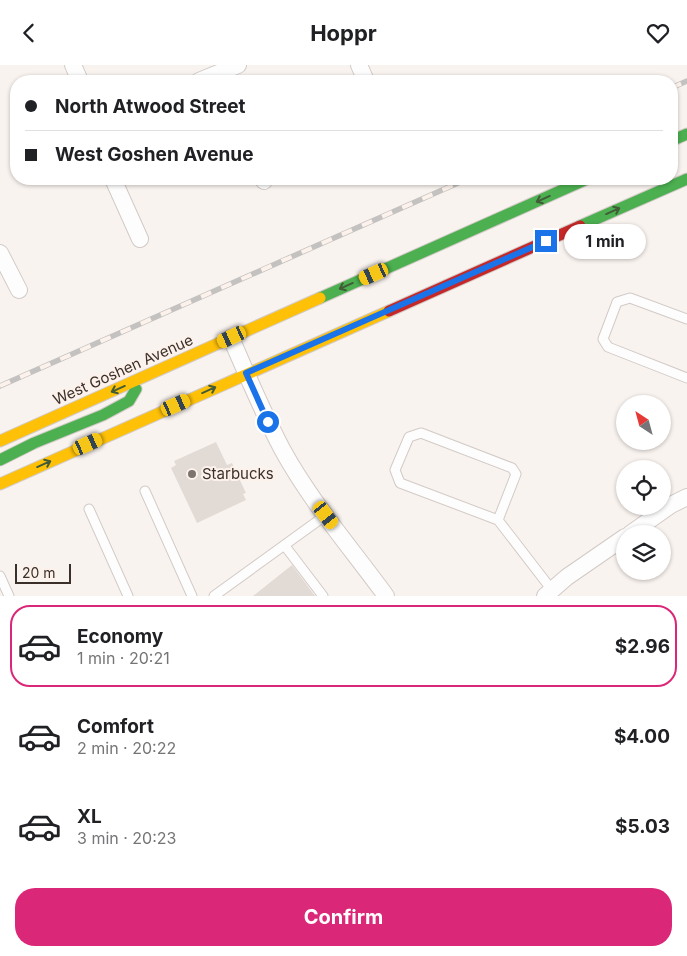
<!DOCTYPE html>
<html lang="en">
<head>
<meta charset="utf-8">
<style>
	:root { --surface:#fff; --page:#f6f6f6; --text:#202124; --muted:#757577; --line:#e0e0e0; --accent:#db2777 }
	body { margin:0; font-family:Inter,sans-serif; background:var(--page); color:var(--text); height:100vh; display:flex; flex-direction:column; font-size:19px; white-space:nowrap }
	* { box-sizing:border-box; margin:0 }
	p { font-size:16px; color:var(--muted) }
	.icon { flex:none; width:28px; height:28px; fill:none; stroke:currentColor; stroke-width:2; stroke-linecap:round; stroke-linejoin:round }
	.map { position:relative; height:531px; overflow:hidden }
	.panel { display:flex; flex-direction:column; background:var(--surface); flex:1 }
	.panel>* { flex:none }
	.top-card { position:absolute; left:10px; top:10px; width:668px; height:110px; border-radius:20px; box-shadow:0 1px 4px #0004; display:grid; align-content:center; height:110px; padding:0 15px; background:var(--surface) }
	.needle { width:32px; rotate:324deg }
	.fabs { position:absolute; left:616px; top:330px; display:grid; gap:10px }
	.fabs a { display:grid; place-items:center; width:55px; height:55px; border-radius:50%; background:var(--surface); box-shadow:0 1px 4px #0004; font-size:25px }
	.scale { position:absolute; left:15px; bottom:12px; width:56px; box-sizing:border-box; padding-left:5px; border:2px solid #3b3029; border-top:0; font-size:14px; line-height:18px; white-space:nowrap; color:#3b3029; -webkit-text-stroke:4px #fdf2eb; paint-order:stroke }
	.end { position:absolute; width:22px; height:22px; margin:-11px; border:6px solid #1a73e8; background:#fff; box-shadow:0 0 0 2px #fff }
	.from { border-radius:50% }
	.bubble { position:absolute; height:35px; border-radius:18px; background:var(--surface); box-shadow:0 1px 4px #0004; font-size:16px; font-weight:700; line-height:35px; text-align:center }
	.car { position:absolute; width:15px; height:30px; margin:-15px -8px; border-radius:6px; box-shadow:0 0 4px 1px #0007; background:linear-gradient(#f5c518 24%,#345 0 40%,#f5c518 0 76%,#345 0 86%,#f5c518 0) }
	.top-card b { display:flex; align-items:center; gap:18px; height:48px; font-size:19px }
	.top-card b+b { border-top:1px solid var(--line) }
	.top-card i { width:12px; height:12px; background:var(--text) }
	ul { padding:9px 0 0; list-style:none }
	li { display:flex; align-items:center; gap:15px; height:82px; margin:0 10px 8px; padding:0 5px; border:2px solid transparent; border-radius:20px }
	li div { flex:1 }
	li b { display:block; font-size:19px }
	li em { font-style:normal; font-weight:700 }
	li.on { border-color:var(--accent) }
	li>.icon { width:45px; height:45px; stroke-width:1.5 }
	.cta { display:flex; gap:10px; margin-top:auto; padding:10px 15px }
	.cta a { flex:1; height:58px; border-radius:20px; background:var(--accent); color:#fff; font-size:20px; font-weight:700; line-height:58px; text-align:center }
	header { display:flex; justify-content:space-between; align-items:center; height:65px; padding:0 15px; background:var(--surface); font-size:22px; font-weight:700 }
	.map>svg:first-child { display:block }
</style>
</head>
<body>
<header><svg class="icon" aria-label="back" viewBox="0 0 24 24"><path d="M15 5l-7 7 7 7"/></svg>Hoppr<svg class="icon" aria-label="heart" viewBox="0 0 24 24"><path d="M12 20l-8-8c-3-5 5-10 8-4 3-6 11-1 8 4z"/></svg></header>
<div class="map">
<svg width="687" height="531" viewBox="0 0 687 531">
	<rect width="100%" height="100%" fill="#f9f3ef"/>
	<!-- building -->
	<path fill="#e2dad5" d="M216,377L227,400L232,398L246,428L243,429L246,435L197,458L171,403L176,400L174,396Z
		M292,500L315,531H253Z"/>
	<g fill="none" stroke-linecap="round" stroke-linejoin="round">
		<!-- lane casing -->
		<g stroke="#d2cac6" stroke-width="11">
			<path id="lane" d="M687,254L630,233L617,237L603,274L608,282L687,313
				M145,426L192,531
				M89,444L128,531
				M498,455L400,418L395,405L409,372L421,368L512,403L516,409L498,455L552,525
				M285,481L323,531
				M0,511L9,531
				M214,531L326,450"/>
		</g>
		<!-- street casing -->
		<g stroke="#d2cac6" stroke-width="18">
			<path id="street" d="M73,0L80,16
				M359,0L366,16
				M199,16L238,0
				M113,114L140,174
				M263,114L264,116
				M0,188L19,225
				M231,273C247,310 263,348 282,384C311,437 351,483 386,531
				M630,469L671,440L687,432
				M545,531L567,512L625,472"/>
		</g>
		<!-- fast casing -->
		<g stroke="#d2cac6" stroke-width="13">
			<path id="fast" d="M671,76L687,69
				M580,161L687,114
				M320,233L587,114
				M0,395L34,378L103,350L129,336L136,324"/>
		</g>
		<!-- slow casing -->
		<g stroke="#d2cac6" stroke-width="13">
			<path id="slow" d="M0,376L320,233
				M0,419L389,246"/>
		</g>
		<!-- jam casing -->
		<g stroke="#d2cac6" stroke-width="13">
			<path id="jam" d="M389,246L580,161"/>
		</g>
		<!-- lane -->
		<use href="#lane" stroke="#fefdfd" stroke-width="9"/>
		<!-- street -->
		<use href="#street" stroke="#fefdfd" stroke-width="16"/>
		<!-- fast -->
		<use href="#fast" stroke="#4caf50" stroke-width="11"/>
		<!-- slow -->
		<use href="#slow" stroke="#ffc107" stroke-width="11"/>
		<!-- jam -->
		<use href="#jam" stroke="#c62828" stroke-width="11"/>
		<!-- rail casing -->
		<g stroke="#c4c2c0" stroke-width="5.5">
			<path id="rail" d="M671,23L687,16
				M0,321L467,114"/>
		</g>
		<!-- rail -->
		<use href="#rail" stroke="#fdf2eb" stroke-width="4" stroke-dasharray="11" stroke-linecap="butt"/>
	</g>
	<!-- one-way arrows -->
	<defs><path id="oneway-shaft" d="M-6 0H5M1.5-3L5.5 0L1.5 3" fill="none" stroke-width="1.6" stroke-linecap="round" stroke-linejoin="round" transform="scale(1.25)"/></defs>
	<g stroke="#415c37">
		<use href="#oneway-shaft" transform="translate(543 134) rotate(156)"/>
		<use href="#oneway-shaft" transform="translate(613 146) rotate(-24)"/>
		<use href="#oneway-shaft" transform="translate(346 221) rotate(156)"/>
		<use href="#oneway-shaft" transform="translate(118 324) rotate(156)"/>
		<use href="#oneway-shaft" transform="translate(209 325) rotate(-24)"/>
		<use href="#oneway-shaft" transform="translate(44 399) rotate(-24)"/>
	</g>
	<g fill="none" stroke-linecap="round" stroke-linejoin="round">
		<!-- route -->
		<path stroke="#1a73e8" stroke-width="6" d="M268,357L246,308L546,176"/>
	</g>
	<!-- markers -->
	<circle fill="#7e746e" stroke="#fdf2eb" stroke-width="2" cx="192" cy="409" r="5"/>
	<g text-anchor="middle" stroke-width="4" stroke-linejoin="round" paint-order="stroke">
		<!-- street labels -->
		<g font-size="15" fill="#3b3029" stroke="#fdf2eb">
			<text transform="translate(123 305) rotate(-24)" y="5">West Goshen Avenue</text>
		</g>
		<!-- poi labels -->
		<g font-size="15" fill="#3b3029" stroke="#fdf2eb" text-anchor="start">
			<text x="202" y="414">Starbucks</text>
		</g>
	</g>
</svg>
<div class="fabs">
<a><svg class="needle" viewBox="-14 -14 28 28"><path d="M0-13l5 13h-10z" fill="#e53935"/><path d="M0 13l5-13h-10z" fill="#757577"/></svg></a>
<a><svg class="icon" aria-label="locate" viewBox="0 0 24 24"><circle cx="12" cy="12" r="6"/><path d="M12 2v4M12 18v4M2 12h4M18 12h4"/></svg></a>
<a><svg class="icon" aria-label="layers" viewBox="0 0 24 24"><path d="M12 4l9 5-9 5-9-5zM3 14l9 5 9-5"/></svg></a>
</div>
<div class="scale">20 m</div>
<i class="end from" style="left:268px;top:357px"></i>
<i class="end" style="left:546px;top:176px"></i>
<div class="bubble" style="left:564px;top:159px;width:82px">1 min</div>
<i class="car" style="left:374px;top:209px;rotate:246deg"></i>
<i class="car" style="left:232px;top:272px;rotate:245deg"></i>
<i class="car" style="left:176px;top:340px;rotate:66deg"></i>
<i class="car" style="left:88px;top:379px;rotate:66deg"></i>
<i class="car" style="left:326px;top:450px;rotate:143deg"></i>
<div class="top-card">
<b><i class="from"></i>North Atwood Street</b>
<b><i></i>West Goshen Avenue</b>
</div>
</div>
<section class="panel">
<ul>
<li class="on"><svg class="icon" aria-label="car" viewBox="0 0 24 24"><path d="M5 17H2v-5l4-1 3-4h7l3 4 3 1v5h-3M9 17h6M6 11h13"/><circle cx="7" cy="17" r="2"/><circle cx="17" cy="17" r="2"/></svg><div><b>Economy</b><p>1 min · 20:21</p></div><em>$2.96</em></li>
<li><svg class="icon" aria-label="car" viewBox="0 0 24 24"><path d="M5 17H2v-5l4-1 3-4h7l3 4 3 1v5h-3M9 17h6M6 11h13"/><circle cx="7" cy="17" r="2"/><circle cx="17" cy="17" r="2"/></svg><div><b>Comfort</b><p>2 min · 20:22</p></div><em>$4.00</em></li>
<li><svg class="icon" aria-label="car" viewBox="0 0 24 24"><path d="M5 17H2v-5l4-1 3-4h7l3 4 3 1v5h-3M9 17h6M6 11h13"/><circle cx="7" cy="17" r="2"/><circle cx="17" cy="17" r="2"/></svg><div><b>XL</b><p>3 min · 20:23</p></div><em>$5.03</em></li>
</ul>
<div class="cta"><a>Confirm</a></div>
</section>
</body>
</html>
